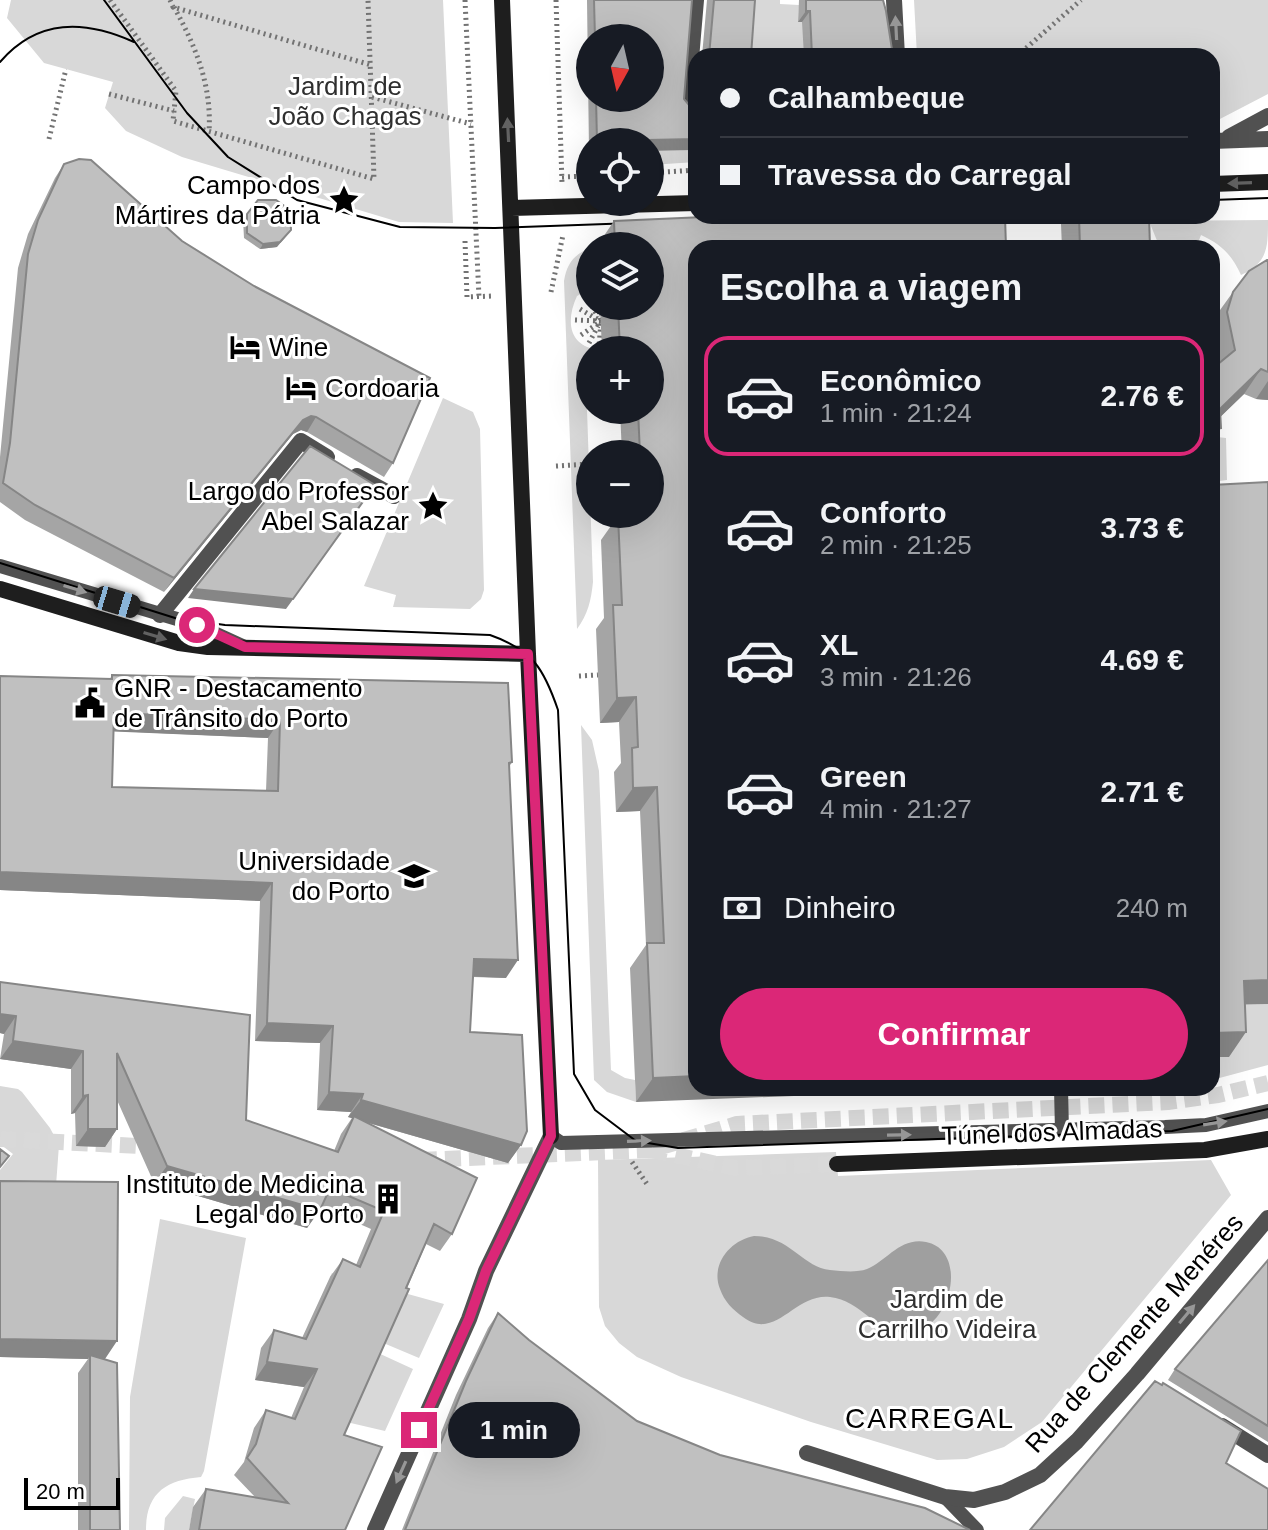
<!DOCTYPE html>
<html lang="pt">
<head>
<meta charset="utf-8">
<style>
	:root { --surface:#171b24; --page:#20242c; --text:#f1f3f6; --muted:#9ea1a6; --line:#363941; --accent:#db2777 }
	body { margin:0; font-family:Arial,sans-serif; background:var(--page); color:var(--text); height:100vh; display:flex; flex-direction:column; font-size:30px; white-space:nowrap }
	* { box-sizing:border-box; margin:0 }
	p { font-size:26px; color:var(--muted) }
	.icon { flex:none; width:44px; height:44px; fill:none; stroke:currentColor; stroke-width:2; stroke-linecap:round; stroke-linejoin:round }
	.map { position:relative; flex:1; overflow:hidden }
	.sheet { position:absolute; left:688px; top:240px; width:532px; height:856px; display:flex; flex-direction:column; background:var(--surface); border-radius:24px; box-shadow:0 8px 32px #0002 }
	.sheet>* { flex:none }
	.banner { position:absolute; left:688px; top:48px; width:532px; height:176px; border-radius:24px; box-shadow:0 8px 32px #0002; display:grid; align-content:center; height:176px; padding:0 32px; background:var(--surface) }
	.needle { width:52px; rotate:188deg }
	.tools { position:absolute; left:576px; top:24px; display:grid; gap:16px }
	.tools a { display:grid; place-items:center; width:88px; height:88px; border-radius:50%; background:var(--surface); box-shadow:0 8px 32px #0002; font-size:40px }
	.scale { position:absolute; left:24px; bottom:20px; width:96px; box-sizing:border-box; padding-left:8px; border:4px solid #000; border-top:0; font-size:22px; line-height:28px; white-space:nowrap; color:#000; -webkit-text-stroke:6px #fff; paint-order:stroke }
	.end { position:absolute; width:36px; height:36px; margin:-18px; border:10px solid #db2777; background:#fff; box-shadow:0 0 0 4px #fff }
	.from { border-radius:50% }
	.bubble { position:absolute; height:56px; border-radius:28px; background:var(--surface); box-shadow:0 8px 32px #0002; font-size:26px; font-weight:800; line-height:56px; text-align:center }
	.car { position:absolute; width:24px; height:48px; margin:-24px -12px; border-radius:10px; box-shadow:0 0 6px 2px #0007; background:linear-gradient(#222 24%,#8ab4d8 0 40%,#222 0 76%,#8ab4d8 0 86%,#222 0) }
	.banner b { display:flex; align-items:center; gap:28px; height:76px; font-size:30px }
	.banner b+b { border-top:2px solid var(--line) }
	.banner i { width:20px; height:20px; background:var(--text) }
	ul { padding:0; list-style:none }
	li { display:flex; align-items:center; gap:24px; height:120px; margin:0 16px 12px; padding:0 16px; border:4px solid transparent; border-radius:24px }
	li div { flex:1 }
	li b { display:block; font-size:30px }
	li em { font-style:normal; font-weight:800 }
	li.current { border-color:var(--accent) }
	li>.icon { width:72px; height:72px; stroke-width:1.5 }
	h2 { padding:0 32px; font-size:36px; line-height:96px }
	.pay { display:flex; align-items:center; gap:20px; height:88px; padding:0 32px; font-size:30px }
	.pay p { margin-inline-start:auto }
	.action { display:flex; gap:16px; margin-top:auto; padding:16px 32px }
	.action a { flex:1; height:92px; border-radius:48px; background:var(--accent); color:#fff; font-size:32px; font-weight:800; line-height:92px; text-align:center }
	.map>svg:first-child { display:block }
</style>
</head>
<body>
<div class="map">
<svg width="1268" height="1530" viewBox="0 0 1268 1530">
	<rect width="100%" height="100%" fill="#fff"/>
	<!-- green -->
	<path fill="#d8d8d8" d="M11,0H443L453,223L399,222L182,157L126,131L105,108L113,82L44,63L7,18Z
		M743,0H780V4L799,5L798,22H824L804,56H744Z
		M914,0H1268V94L1218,120H1212V56H917Z
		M696,150V162L650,165V151Z
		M1268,220C1268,247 1268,263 1241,275C1232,255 1221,244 1201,235L1196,248H1160L1149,221Z
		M590,248V289L577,296C565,322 569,348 602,350H590V406L587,410L593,582C591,601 588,614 577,629L564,281C567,264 573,255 590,248Z
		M443,398L473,412L480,429L484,590L481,599L470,609L393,607L396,595L364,586Z
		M1212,409L1217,414V437L1226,438L1227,480L1219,481L1220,508H1212Z
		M581,725L592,740L599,771L611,1070L625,1078L635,1080L636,1102L607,1092L594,1080Z
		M1268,1004V1065L1212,1080V1057L1229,1056L1227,1005Z
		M0,1086L18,1089L22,1092L50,1128L59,1145L55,1199H0V1170L13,1154L0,1144Z
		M836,1152L838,1176L1211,1160L1231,1195L1042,1422L1004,1447L967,1459L937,1460L811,1422L681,1377L637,1357L619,1343L605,1326L599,1307L598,1160Z
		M160,1219L246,1238L204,1471L201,1477C166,1480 146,1493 146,1530H129L130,1397Z
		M332,1273L444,1304L419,1358L381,1342L330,1277Z
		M376,1352L413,1369L385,1431L295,1410Z
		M183,1496L195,1499L189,1530H164L165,1518Z"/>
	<!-- water -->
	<path fill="#9f9f9f" d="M754,1236C790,1236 802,1267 830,1270C842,1271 856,1273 867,1269C887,1261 900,1237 926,1242C967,1250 953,1321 917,1331C879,1341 865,1301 830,1297C794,1293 776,1342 743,1317C733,1310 724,1301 720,1289C710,1264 731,1240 754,1236Z"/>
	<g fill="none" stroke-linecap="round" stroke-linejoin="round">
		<!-- secondary-tunnel -->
		<path stroke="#d9d9d9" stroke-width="16" stroke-dasharray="16 8" stroke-linecap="butt" d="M0,1139L158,1147
			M652,1150L735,1168L837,1164
			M421,1160L651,1150L737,1124L1168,1102L1218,1095L1268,1083"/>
		<!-- path -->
		<path stroke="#737373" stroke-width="5" stroke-dasharray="2 4" stroke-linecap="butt" d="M110,0L176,91L173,121L374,179L368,0
			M170,0L173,7L371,65
			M465,0L479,297
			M556,0L562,183
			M174,7C196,47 212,86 209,132
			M1017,56L1081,0
			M109,94L174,111
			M372,97L471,124
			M49,139L66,69
			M650,173L696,170
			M562,177L590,176
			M465,241L467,297L493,296
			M551,292L563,235
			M587,298L590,303
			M592,306L598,317
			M598,306L601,321L599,347
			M580,309L600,321
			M575,320L601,321
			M581,335L600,322
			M589,343L598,326
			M556,466L590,464
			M579,676L598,675
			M632,1162L647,1184"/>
		<!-- lane -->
		<path stroke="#515151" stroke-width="14" d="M0,566L197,625L245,647
			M1061,1088L1062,1131
			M551,1136L561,1143L1165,1127L1206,1125L1268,1111
			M945,1497L977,1530"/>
		<!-- street -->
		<path stroke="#515151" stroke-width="16" d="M894,0L897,56
			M696,107L687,106L696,0
			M1229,137L1268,116
			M1212,141L1268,139
			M357,476L394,496
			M160,615L301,441L327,457
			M1222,1426L1268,1455
			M807,1453L945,1497L974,1500L1005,1492L1040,1475L1077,1441L1137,1374L1268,1218
			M375,1530L469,1319L486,1271L551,1136"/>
		<!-- secondary -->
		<path stroke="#1e1e1e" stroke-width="16" d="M502,0L528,654L551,1136
			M1212,184L1268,182
			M511,208L696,203
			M0,589L179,643L208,647L528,654
			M837,1164L1205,1150L1268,1139"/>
		<!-- tram -->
		<path stroke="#000" stroke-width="2" d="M104,0L187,113L228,157L297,200L400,227L495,228L634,223
			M0,62C38,18 85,20 134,42
			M1212,200L1268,198
			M0,563L175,618L225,625L490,635C533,650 544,669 558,710L574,1074L595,1110L636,1141L678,1148L1172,1131L1268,1109"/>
	</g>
	<!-- wall -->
	<path fill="#a5a5a5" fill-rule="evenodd" d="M587,0H692L650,142H590L589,151ZM590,38H650V98H590Z
		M707,0H755L751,56H702Z
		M799,0H883L893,56H804L802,22H798Z
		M64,164L393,463L384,477L307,432L301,430L293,434L164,592L25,520L0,502V457L18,268L28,234L55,178Z
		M258,200L277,247L260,249L244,238L243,219Z
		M1067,216H1149L1150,248H1062L1061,224Z
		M614,221L696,248V1088L636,1102L630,968L646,945L640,811L616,812L614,772L621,763L619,722L600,723L596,629L604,618L601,540L618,516L625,515V514H650V454H622L620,410H650V350H602L600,306H650V246H597Z
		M1268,260V400L1256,399L1244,394L1221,416V428L1212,441V369L1216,366L1212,346V330L1215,317L1233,292Z
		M112,675L512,762L509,767L506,978L473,977L470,1032L521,1145L508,1163L365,1122L452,1234L440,1251L426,1244L344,1435L345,1530H189L193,1507L206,1489L255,1497L234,1475L244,1462L254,1428L266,1410L291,1418L304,1387L255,1380L261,1348L274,1330L302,1338L330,1277L343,1259L356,1265L371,1229L321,1207L307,1228L154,1183L117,1100V1129L105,1147L76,1146L75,1113L71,1114V1069L0,1059L4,1034L0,1033V982L246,1120L334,1151L341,1134L352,1118L348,1117L351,1112L317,1110L320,1043L255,1041L260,901L0,890ZM114,731L268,738L266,791L112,787Z
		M0,1181L105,1359H102L120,1530H78V1373L88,1359L0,1357Z
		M1268,1260V1442L1168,1380L1175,1369Z
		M498,1313L529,1340L637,1421L720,1455L970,1530H402L456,1395L488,1328Z"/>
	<!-- shaded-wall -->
	<path fill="#868686" d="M806,11H810L802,22H798Z
		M696,139V150L650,151V142H596L597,141Z
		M287,235L277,247L260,249L263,244Z
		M1261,369L1244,394L1212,425L1220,409Z
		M1268,381V400L1256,399Z
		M311,416L316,417L307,432L301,430L293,434L164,592L174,578L303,420Z
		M1221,428L1212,441V429Z
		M369,494L286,609L188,598L194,589Z
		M636,697L619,722L600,723L617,698Z
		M114,713L280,720L268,738L102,731Z
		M657,787L640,811L616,812L633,788Z
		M0,872L272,883L260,901L0,890Z
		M474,959L518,960L506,978L461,976Z
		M1268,980V1004L1227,1005L1244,981Z
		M0,1014L16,1016L4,1034L0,1033Z
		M267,1023L333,1026L320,1043L255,1041Z
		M1246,1032L1229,1057H1212V1033Z
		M13,1041L83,1051L71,1069L0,1059Z
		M696,1076V1088H998L636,1102L653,1078Z
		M329,1092L363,1094L351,1112L317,1110Z
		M88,1095L75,1113L71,1114L83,1096Z
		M361,1100L521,1145L508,1163L348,1117Z
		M88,1129H117L105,1147L76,1146Z
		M167,1166L320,1210L307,1228L154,1183Z
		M0,1339L117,1341L105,1359H90V1355L88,1359L0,1357Z
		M267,1362L317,1369L304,1387L255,1380Z"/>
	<!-- building -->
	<path fill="#c0c0c0" stroke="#868686" stroke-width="2" fill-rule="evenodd" d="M594,0H692L684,99L689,105L696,106V139L597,141L596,98H650V38H595Z
		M714,0H755L751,56H709Z
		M806,0H883L886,11L893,56H812L810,11H806Z
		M79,159L91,160L182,241L254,286L430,378L393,463L316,417L311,416L303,420L174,578L35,505L3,483L10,443L28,254L38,220L64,164Z
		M258,200H276L290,210L291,230L280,242L263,244L247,233V214Z
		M727,216H1005L1006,248H696V1076L653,1078L647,943H664L657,787L633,788L632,748L638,747L636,697L617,698L613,605H622L618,516L650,514V454H640L638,410H650V350H620L618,306H650V246H615L614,221Z
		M1079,216H1149L1150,248H1080Z
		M1267,260H1268V372L1261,369L1220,409L1221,428L1212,429V369L1235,350L1227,312L1233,292L1249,271Z
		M310,446L375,485L293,599L194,589Z
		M1268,482V980L1244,981L1246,1032L1212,1033V485Z
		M112,675L508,683L512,762L509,763L518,960L474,959L470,1032L522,1035L527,1131L521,1145L361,1100L363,1094L329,1092L333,1026L267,1023L272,883L0,872V676L112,679ZM114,713L280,720L278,791L112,787Z
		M0,982L250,1015L246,1120L338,1152L354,1116L477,1178L452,1234L434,1224L406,1288L409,1289L344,1435L382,1447L345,1530H199L206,1489L288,1503L247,1458L256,1444L266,1410L295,1419L317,1369L267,1362L274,1330L306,1339L343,1259L360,1267L384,1211L330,1188L320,1210L167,1166L117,1053V1129H88V1095L83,1096V1051L13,1041L16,1016L0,1014Z
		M0,1149L9,1156L0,1167Z
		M0,1181L118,1182L117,1341L0,1339Z
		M1268,1260V1426L1175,1369Z
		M498,1313L529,1340L637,1421L720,1455L925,1508L970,1530H405L466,1381Z
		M90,1355L117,1363L120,1530H90Z
		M1155,1381L1162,1385L1163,1383L1241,1431L1226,1463L1268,1489V1530H1030Z"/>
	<!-- one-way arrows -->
	<defs><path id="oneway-solid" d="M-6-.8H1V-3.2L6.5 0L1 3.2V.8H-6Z" transform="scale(2)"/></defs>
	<g fill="#979797">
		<use href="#oneway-solid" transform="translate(896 28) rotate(-93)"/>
		<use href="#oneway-solid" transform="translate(75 589) rotate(17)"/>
		<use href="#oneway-solid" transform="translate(1215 1123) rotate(-9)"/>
		<use href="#oneway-solid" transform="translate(899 1135) rotate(-1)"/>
		<use href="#oneway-solid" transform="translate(639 1141) rotate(-2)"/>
		<use href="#oneway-solid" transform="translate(1187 1314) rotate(-50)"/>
		<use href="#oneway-solid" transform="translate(401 1472) rotate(114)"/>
	</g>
	<g fill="#626262">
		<use href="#oneway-solid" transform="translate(508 130) rotate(-93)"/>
		<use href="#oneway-solid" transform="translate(1240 183) rotate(178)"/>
		<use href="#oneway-solid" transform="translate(155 636) rotate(17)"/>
	</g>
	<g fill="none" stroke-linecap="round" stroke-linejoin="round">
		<!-- route -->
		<path stroke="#db2777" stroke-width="10" d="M197,625L245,647L528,654L551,1136L486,1271L469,1319L419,1430"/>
	</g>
	<!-- icons -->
	<defs>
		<g id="sight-bare" transform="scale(2.4)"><path d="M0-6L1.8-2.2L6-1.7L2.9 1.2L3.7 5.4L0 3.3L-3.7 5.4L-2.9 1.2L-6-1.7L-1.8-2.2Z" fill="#000" stroke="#fff" stroke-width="2.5" paint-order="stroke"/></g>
		<g id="hotel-bare" transform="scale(2.4)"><path d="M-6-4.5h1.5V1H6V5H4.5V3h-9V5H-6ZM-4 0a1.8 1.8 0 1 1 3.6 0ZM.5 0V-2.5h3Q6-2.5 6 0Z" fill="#000" stroke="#fff" stroke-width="2.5" paint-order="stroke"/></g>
		<g id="civic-bare" transform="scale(2.4)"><path d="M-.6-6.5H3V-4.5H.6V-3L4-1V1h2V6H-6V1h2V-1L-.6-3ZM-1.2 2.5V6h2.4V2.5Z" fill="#000" stroke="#fff" stroke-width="2.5" paint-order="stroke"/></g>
		<g id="university-bare" transform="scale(2.4)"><path d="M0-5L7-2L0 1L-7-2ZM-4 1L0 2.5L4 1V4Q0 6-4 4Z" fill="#000" stroke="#fff" stroke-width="2.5" paint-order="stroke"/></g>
		<g id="building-bare" transform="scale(2.4)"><path d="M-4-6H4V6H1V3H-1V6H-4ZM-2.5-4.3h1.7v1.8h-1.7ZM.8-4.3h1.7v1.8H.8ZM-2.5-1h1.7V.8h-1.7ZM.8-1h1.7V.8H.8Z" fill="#000" stroke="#fff" stroke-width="2.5" paint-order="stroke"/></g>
	</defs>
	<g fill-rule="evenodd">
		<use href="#sight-bare" x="344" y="200"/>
		<use href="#hotel-bare" x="245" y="347"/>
		<use href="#hotel-bare" x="301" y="388"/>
		<use href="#sight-bare" x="433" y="506"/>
		<use href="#civic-bare" x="90" y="703"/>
		<use href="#university-bare" x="414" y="876"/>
		<use href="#building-bare" x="388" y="1199"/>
	</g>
	<g text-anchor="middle" stroke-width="6" stroke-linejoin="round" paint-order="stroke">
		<!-- park labels -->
		<g font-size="26" fill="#2f2f2f" stroke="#fff">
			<text x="345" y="95">Jardim de<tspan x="345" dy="30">João Chagas</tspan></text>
			<text x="947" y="1308">Jardim de<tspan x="947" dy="30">Carrilho Videira</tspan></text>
		</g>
		<!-- poi labels -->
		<g font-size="26" fill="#000" stroke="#fff" text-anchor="end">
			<text x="320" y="194">Campo dos<tspan x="320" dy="30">Mártires da Pátria</tspan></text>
			<text x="269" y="356" text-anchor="start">Wine</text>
			<text x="325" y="397" text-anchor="start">Cordoaria</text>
			<text x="409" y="500">Largo do Professor<tspan x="409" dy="30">Abel Salazar</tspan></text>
			<text x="114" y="697" text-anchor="start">GNR - Destacamento<tspan x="114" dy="30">de Trânsito do Porto</tspan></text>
			<text x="390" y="870">Universidade<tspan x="390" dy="30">do Porto</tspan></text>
			<text x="364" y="1193">Instituto de Medicina<tspan x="364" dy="30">Legal do Porto</tspan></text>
		</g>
		<!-- street labels -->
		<g font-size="26" fill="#000" stroke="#fff">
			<text transform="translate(1052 1132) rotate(-2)" y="9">Túnel dos Almadas</text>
			<text transform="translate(1134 1333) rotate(-48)" y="9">Rua de Clemente Menéres</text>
		</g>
		<!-- neighbourhood labels -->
		<g font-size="28" letter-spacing="2" fill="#000" stroke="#fff">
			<text x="930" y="1428">CARREGAL</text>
		</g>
	</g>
</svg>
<div class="tools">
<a><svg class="needle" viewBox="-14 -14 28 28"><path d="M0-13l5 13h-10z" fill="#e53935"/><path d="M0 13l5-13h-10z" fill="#9ea1a6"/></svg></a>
<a><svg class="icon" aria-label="locate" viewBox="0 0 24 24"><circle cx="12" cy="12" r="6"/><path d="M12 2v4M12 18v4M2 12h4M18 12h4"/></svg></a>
<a><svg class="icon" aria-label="layers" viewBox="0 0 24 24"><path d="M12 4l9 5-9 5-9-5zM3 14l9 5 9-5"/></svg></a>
<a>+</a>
<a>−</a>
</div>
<div class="scale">20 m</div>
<i class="end from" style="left:197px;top:625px"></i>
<i class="end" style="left:419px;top:1430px"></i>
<div class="bubble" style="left:448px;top:1402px;width:132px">1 min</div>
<i class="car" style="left:117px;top:602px;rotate:107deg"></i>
<div class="banner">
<b><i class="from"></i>Calhambeque</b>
<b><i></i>Travessa do Carregal</b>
</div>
<section class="sheet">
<h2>Escolha a viagem</h2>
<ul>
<li class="current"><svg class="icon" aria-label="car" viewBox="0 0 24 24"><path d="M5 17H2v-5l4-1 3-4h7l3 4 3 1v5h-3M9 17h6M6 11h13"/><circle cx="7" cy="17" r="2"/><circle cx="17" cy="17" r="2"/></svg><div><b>Econômico</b><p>1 min · 21:24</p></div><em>2.76 €</em></li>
<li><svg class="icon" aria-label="car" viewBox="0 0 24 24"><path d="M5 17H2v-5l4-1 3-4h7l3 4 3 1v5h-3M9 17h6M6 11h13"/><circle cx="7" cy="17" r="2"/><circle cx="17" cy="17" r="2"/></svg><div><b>Conforto</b><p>2 min · 21:25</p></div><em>3.73 €</em></li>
<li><svg class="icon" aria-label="car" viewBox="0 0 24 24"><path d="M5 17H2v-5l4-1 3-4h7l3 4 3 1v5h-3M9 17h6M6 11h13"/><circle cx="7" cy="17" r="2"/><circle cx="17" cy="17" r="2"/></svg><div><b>XL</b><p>3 min · 21:26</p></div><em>4.69 €</em></li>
<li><svg class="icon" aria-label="car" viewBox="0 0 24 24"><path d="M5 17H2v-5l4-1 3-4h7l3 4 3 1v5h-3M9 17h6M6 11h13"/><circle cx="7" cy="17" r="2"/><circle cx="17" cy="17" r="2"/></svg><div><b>Green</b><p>4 min · 21:27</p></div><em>2.71 €</em></li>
</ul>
<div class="pay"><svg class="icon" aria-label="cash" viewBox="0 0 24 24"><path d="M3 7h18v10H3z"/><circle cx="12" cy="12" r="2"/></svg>Dinheiro<p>240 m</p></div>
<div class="action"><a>Confirmar</a></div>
</section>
</div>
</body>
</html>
